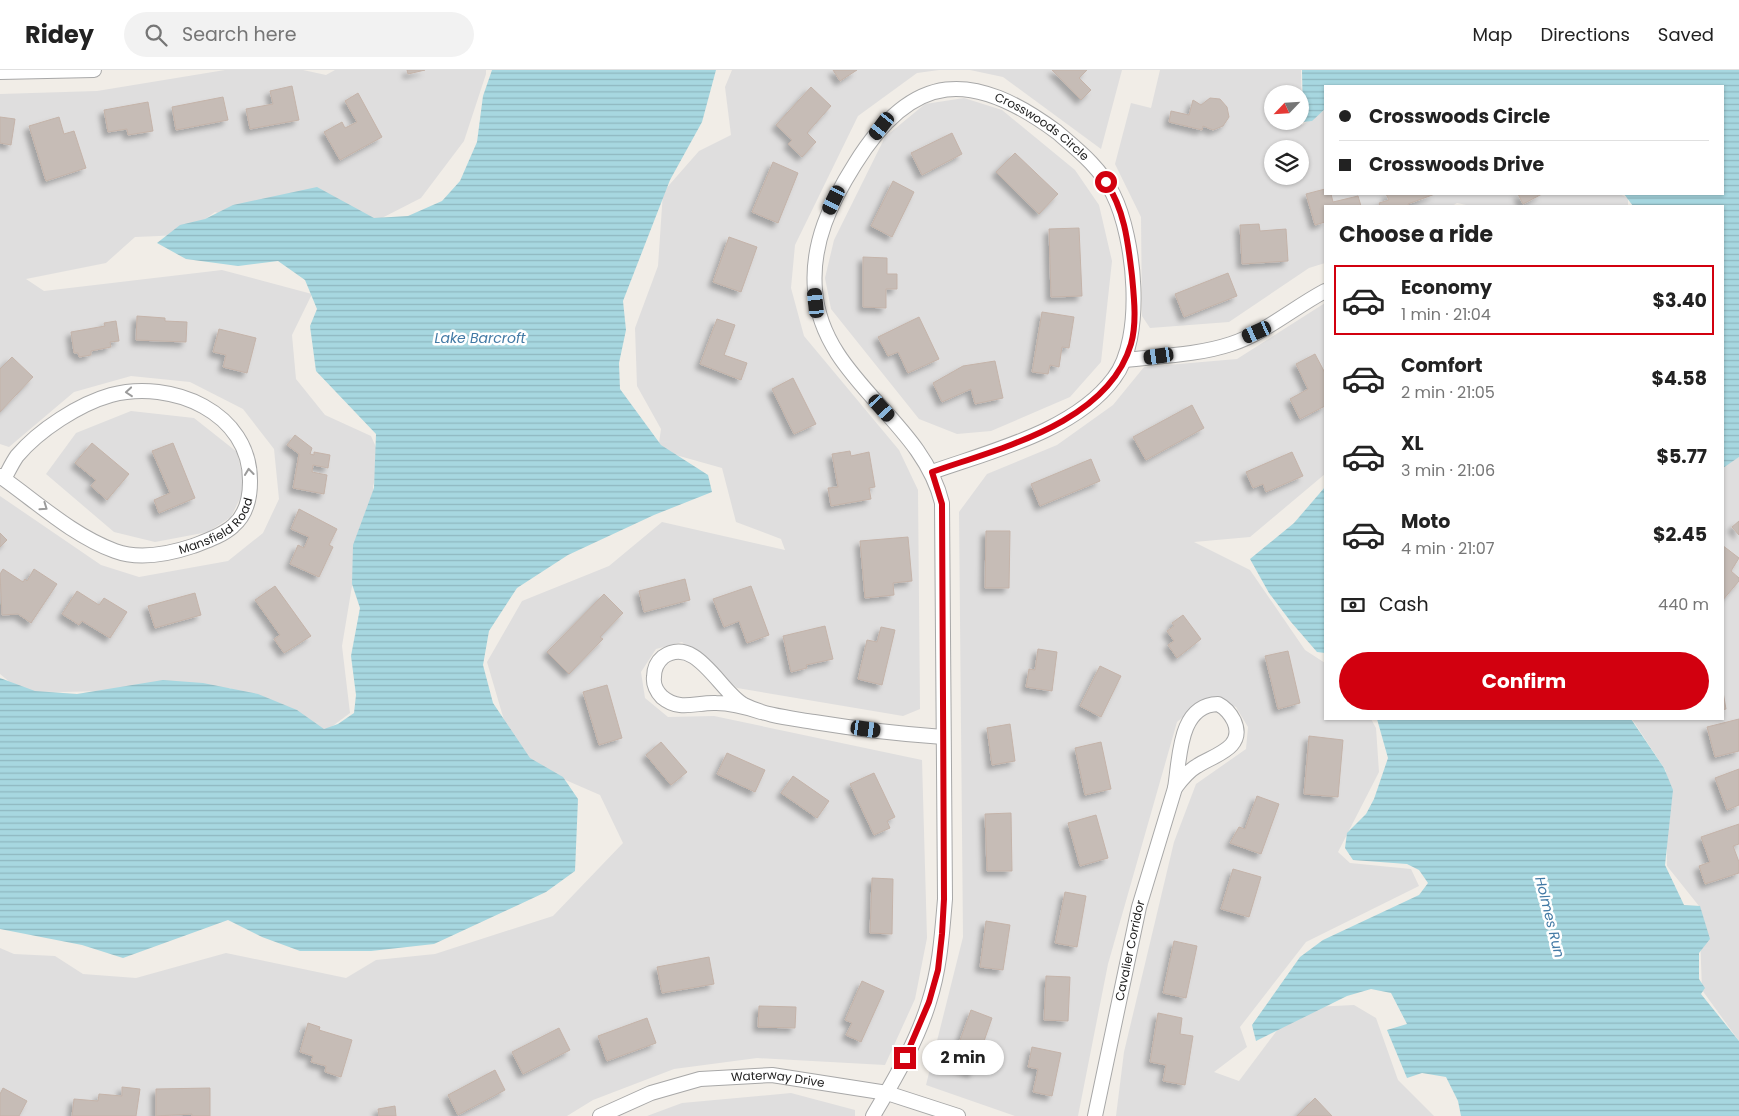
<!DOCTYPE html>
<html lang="en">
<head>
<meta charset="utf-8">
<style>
	:root { --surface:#fff; --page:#f2f2f2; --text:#222; --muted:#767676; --line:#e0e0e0; --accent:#d2000f }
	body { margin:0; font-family:Poppins,sans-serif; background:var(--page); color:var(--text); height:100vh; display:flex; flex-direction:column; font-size:19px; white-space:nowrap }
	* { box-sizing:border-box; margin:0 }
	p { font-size:16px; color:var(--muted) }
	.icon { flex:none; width:28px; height:28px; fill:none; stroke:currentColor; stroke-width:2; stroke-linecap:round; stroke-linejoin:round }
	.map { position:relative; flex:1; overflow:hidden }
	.side { position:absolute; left:1324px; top:135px; width:400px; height:515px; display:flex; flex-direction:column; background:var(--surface); border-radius:0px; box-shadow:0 1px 4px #0004 }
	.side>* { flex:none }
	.banner { position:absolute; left:1324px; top:15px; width:400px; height:110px; border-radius:0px; box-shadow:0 1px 4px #0004; display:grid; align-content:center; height:110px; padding:0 15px; background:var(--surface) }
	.needle { width:32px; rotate:245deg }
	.fabs { position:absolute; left:1264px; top:15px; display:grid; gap:10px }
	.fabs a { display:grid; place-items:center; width:45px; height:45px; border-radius:50%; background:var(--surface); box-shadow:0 1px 4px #0004; font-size:25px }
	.end { position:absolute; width:22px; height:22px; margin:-11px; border:6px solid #d2000f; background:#fff; box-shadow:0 0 0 2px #fff }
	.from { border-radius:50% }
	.bubble { position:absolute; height:35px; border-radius:18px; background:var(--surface); box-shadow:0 1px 4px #0004; font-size:16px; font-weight:700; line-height:35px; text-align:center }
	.car { position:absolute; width:15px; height:30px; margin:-15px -8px; border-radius:6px; box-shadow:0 0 4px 1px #0007; background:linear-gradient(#222 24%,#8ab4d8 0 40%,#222 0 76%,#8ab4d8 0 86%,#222 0) }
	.banner b { display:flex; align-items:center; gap:18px; height:48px; font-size:19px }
	.banner b+b { border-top:1px solid var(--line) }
	.banner i { width:12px; height:12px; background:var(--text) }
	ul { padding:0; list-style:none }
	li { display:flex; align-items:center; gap:15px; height:70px; margin:0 10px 8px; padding:0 5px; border:2px solid transparent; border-radius:0px }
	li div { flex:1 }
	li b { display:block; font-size:19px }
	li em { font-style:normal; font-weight:700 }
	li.active { border-color:var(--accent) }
	li>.icon { width:45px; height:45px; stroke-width:1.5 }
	h2 { padding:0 15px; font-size:22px; line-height:60px }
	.pay { display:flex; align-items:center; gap:12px; height:55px; padding:0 15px; font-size:19px }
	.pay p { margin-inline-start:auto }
	.action { display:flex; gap:10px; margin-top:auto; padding:10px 15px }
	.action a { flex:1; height:58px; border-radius:30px; background:var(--accent); color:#fff; font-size:20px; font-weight:700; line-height:58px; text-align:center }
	header { display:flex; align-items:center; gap:30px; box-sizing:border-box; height:70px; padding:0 25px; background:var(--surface); border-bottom:1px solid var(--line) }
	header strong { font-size:24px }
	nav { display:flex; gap:28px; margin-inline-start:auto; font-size:18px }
	.search { width:350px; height:45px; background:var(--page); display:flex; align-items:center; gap:12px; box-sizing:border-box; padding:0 18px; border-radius:28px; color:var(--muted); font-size:19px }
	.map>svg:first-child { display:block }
</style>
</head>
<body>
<header>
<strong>Ridey</strong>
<div class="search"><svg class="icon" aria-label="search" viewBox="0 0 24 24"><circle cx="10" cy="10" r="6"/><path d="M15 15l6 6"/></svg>Search here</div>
<nav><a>Map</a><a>Directions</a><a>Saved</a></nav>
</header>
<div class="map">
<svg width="1739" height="1046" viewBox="0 0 1739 1046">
	<defs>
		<pattern id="water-rules" width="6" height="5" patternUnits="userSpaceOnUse" patternTransform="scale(1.25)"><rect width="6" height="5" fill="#a7d7e0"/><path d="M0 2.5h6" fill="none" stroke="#8fb8c0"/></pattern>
		<filter id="shadow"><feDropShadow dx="-4.5" dy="4.5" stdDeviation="2.5" flood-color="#0004"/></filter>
	</defs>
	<rect width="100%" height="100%" fill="#f1ede7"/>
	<!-- residential -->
	<path fill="#dfdede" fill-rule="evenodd" d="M225,0H303L326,5L335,0H486V4L464,71L421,128L378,150H239L215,142L183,165L135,167L106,193L26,209L44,221L222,200L312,224L292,265L296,309L325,345L371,366L380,386L373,417L381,453L358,480L342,576L350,643L318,667L230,618L23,623L0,604V426L101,495L139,507L228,491L263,463L279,429L274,379L243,339L190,312L131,306L74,322L9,377L0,374V24L97,21Z
		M732,0H939L917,3L858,46L795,175L791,218L804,266L899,380L918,420L920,639L903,646L737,618L682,572L656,579L641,602L645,628L668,647L714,646L922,690L927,868L915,929L885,995L757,988L674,999L593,1030L567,1046H0V878L14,884L55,886L83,904L136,908L226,883L346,908L376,890L435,884L553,846L623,773L600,725L515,688L487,592L522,531L609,496L662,452L785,480L781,469L736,452L722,398L658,380L661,359L637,316L635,258L658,196L663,122L699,81L731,65L725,17Z
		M970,0H1122L1101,79L1003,7Z
		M1160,0H1301L1302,55L1325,40V124H1619L1628,128V136H1471L1457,133L1452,136H1325V193L1309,198L1229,252L1150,258L1142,246L1141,147L1115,94L1131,33L1151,38ZM1272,24H1300V51H1272ZM1272,79H1300V106H1272Z
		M964,28L1002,40L1075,100L1099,135L1112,191L1101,292L1070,327L991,361L957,364L919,349L831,239L825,208L834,170L885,67L925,34Z
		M1325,233V404L1250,467L1194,472L1250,500L1305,580L1325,593V649H1371L1376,658L1379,702L1338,782L1350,793L1411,799L1419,816L1306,872L1240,957L1247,977L1214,1002L1239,1011L1284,951L1314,937L1354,935L1376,948L1398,1010L1434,1046H1116L1124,982L1174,772L1196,714L1246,679L1248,657L1236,637L1204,629L1177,652L1108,894L1078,1046H1015L926,1015L963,867L959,442L987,404L1057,375L1113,335L1144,297L1237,289Z
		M131,341L194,348L237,382L245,418L231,447L208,462L155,472L114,462L46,404L76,363Z
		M1739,387V971L1702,920L1699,836L1667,796L1666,701L1632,649H1722L1723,397Z
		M791,1023L855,1040V1046H647L682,1033Z"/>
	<!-- water -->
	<path fill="url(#water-rules)" d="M492,0H716L702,52L670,110L623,231L626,260L619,293L620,319L661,375L708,405L712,422L654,445L568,485L517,518L489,561L483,595L493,633L530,688L563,707L578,729L575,801L546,822L434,874L371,881H300L262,867L228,850L123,888L82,875L0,859V608L35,621L77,624L163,610L203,613L258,624L297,640L324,659L338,654L354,643L356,625L351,586L360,538L352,514L353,475L374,418L376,364L316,301L310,256L317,239L305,210L278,191L238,196L186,189L157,173L180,155L205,149L233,135L317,117L374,148L408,146L442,131L460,111L477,72L483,26Z
		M1302,0H1739V387L1723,398L1722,136H1633L1624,124H1722V16H1325V39L1312,51L1303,52Z
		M1325,417V583L1317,582L1291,552L1269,523L1250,489L1294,453Z
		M1377,649H1631L1664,698L1673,720L1665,795L1684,835L1700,836L1710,869L1699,883V909L1705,918L1701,924L1739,971V1046H1461L1458,1031L1446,1007L1422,1003L1407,1008L1387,960L1407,954L1391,923L1371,919L1347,926L1256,971L1252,955L1300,887L1323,870L1419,825L1428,813L1419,800L1407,794L1353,790L1345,778L1347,763L1366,744L1374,729L1388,688Z"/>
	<!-- building -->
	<path fill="#c6bcb6" stroke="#c4b3a9" filter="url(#shadow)" d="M407,0H425L408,4Z
		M833,0H857L840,11Z
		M1052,0H1087L1079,8L1091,20L1081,30Z
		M292,16L299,50L250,59L246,39L273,34L270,21Z
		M811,17L831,36L807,63L816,72L802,87L788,74L792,70L776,55Z
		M358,23L382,67L340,90L324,62L342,52L345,58L357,52L345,31Z
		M223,27L228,50L176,60L172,37Z
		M1210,28L1220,29L1227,37L1229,47L1223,56L1213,60L1203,56L1202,60L1169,52L1171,41L1189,45L1193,30L1201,35Z
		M148,32L153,61L128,65L127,59L108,62L104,40Z
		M0,47L15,49L11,75L0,73Z
		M59,47L64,64L74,61L86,98L46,111L29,56Z
		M952,63L962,84L922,105L911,83Z
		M1015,83L1058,124L1039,144L996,102Z
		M773,92L798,103L778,153L752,142Z
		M893,111L914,122L892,167L871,156Z
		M1325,119V124H1331L1333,132L1358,126L1361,136H1325V152L1315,155L1306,124Z
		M1386,124H1435L1408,134L1409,136H1380L1379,133L1389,130Z
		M1518,124H1542L1523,134Z
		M1259,154L1260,161L1286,159L1288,191L1242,194L1240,155Z
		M1079,158L1082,226L1051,227L1049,159Z
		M729,167L757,177L741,222L713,212Z
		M863,187L887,188V204H897V219H886V238L863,237Z
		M1228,203L1237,226L1184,247L1175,224Z
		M1042,242L1074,247L1069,278L1062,277L1059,297L1050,295L1048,304L1032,302Z
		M137,246L165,248V251L187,252L186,272L136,270Z
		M919,247L939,289L908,303L898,282L888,286L878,267Z
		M717,249L735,255L724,285L747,293L741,310L700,294Z
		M116,251L119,271L110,272L111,277L91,281V285L79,287L78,283H74L71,262L105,256L104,253Z
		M219,259L256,268L247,303L223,297L226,285L213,282Z
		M1315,284L1325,303V336L1300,349L1290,329L1308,319L1296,294Z
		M12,287L33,307L0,342V299Z
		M995,291L1003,328L975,334L971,319L942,332L933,313L963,296Z
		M793,308L816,354L794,364L772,319Z
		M1192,335L1204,358L1146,390L1133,367Z
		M295,365L312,378L310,384L314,385V382L330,385L328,398L313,395L312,402L327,405L324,424L293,418L299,384L287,375Z
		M92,373L129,404L107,430L91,416L96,410L75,393Z
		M173,373L195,428L159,443L154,430L170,423L152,381Z
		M850,381L851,386L869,382L875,417L869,418L871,429L831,436L828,418L838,417L832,384Z
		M1292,382L1303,406L1266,422L1263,414L1253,418L1246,402Z
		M1091,389L1100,411L1040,436L1031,414Z
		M299,439L337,459L329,475L333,477L319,507L290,494L298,475L304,478L309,467L291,459Z
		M1739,451V465L1732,457Z
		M986,461H1010L1009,518H985Z
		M0,463L7,470L0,477Z
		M908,467L912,511L893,513L894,525L865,528L860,471Z
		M1722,475L1739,488L1731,501L1739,508V511L1722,531Z
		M3,499L23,512L25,509L27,511L34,499L57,514L31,553L18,544L2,545L0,504Z
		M685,509L690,530L644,542L639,521Z
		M275,516L311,566L284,583L274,569L280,565L255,530Z
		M751,516L769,565L747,573L739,551L724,557L713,529Z
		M77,521L99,535L104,528L127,542L110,568L82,551L79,555L62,544Z
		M195,523L201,545L155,558L148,536Z
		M604,524L623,543L600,567L603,569L569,604L547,582Z
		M1183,545L1201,569L1177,588L1168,575L1174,571L1167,561L1174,556L1172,553Z
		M825,556L833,589L806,595L807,598L791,602L783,566Z
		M881,557L895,560L882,615L858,609L867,570L877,572Z
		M1038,579L1057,582L1052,621L1026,617L1029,599L1035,600Z
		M1288,581L1300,633L1278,639L1265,586Z
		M1100,596L1121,606L1101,647L1080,636Z
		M607,615L622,668L599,675L583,622Z
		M1722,616L1726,639L1722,640Z
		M1739,649V681L1715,687L1707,657Z
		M1010,654L1015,691L992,695L987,658Z
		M1309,666L1343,670L1338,727L1304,724Z
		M661,672L687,702L671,715L646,685Z
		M1101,672L1111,719L1085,725L1075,678Z
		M727,683L765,700L755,722L717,704Z
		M1739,699V735L1727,740L1715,708Z
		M874,703L895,747L887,751L890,758L874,765L850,714Z
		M793,706L829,731L817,748L781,723Z
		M1257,726L1279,734L1261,784L1230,773L1239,757L1245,759Z
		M1011,743L1012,801H987L985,744Z
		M1096,745L1108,788L1080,796L1068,753Z
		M1739,754V774L1733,776L1739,792V803L1705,814L1699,796L1710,792L1701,767Z
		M1233,799L1261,807L1249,847L1221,839Z
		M872,808L893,809L892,864L870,863Z
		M1065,822L1086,826L1077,877L1055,873Z
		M986,851L1010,855L1003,900L980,897Z
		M1174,871L1197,876L1186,928L1163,923Z
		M709,887L714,914L662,923L657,897Z
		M1046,906L1070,907L1068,951L1044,950Z
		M862,911L884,921L861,972L846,965L852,953L845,950Z
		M759,936L796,937L795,958L758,957Z
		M971,940L992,948L973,1003L951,995Z
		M1158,943L1182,948L1180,964L1193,966L1185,1015L1163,1011L1166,995L1150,992Z
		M647,948L656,973L607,991L598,966Z
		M308,953L320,957L319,960L352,970L341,1007L325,1002L326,996L311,992L313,986L300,982Z
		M559,958L570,980L523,1004L512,982Z
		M1032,977L1061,983L1052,1026L1033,1022L1038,999L1028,997Z
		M495,1000L505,1020L458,1045L448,1025Z
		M122,1017L140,1019L136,1046H72L74,1029L98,1031L99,1024L122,1026Z
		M3,1018L27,1031L19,1046H0V1024Z
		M210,1018V1046H192V1044L156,1046V1019Z
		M1315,1028L1332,1046H1297Z
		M395,1036L396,1046H379L378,1039Z"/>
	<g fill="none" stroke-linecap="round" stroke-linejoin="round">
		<!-- minor casing -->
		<g stroke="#a8a8a8" stroke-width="16">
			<g id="minor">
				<path d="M0,2L94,0"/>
				<path d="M1125,290C1160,286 1198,285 1231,274C1265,263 1293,238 1325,221"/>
				<path id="s1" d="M0,406L4,409C39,434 74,466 115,481C139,490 169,484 193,476C206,471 222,466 233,456C246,445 250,428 250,412C251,342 171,309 111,325C79,334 39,360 17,386C12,393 8,402 4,409"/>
				<path d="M1218,634C1226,638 1230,643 1234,651C1246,678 1214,685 1197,696C1188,701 1181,710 1175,718C1180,689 1178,635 1218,634Z"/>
				<path d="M761,642C746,637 732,633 716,633C696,632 680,642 662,627C657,622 653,614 654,607C654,599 657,592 663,587C696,564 720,622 744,635C766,646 791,648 814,652C857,659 900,664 943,667"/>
				<path id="s2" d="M600,1046L651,1023L700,1009L772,1005L887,1023L958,1046"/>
				<path id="s3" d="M873,1046C894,1010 917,972 929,932C940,898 942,864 945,829L942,433C922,349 822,310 815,220C811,173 831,132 855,94C913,0 973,0 1057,62C1078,80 1101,98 1113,124C1135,168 1145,268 1114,308C1075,361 991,381 932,402"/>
				<path id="s4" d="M1095,1046L1139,837L1175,718"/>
			</g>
		</g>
		<!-- minor -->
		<use href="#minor" stroke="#fff" stroke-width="14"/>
	</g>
	<!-- one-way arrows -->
	<defs><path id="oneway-chevron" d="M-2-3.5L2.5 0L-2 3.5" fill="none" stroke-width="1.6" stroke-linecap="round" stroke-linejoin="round" transform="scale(1.25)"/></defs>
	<g stroke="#9b9b9b">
		<use href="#oneway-chevron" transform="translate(129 322) rotate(175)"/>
		<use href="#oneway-chevron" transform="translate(249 402) rotate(-96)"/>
		<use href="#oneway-chevron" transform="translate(44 437) rotate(35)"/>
	</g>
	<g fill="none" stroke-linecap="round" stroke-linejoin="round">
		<!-- route -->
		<path stroke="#d2000f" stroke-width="6" d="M905,988L929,932L938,900L942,864L944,829L942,434L932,402C1000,378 1108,353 1131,274C1137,253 1134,227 1132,206C1128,173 1125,141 1106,112"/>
	</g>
	<g text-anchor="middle" stroke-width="5" stroke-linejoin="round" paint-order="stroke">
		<!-- street labels -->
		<g font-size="12" fill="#212121" stroke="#fff">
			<text dy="4" stroke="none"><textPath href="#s3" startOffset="1242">Crosswoods Circle</textPath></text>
			<text dy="4" stroke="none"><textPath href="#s1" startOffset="249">Mansfield Road</textPath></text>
			<text dy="4" stroke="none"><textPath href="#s4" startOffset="169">Cavalier Corridor</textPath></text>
			<text dy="4" stroke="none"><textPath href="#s2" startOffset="185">Waterway Drive</textPath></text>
		</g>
		<!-- water labels -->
		<g font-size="14" font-style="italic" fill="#437aa5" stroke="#fff">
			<text x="480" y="273">Lake Barcroft</text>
			<text transform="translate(1550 847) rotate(76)" y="5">Holmes Run</text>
		</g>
	</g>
</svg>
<div class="fabs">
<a><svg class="needle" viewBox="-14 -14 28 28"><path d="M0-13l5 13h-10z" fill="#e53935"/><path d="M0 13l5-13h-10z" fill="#767676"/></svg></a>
<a><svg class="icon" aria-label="layers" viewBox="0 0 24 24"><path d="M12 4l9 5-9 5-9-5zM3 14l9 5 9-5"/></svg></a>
</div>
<i class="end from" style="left:1106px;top:112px"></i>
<i class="end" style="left:905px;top:988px"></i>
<div class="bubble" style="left:922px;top:970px;width:82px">2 min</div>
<i class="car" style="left:882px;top:56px;rotate:217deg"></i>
<i class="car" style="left:834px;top:130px;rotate:206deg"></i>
<i class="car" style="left:816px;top:233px;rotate:354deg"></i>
<i class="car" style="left:1257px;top:262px;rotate:246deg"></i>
<i class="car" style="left:1159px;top:286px;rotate:262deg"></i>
<i class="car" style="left:882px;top:338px;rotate:138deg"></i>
<i class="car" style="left:866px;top:659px;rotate:98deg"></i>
<div class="banner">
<b><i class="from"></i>Crosswoods Circle</b>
<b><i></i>Crosswoods Drive</b>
</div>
<section class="side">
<h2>Choose a ride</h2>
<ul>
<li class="active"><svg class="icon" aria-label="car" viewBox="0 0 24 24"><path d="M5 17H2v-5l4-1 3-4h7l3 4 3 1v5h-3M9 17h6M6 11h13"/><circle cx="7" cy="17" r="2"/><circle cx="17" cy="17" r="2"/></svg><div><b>Economy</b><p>1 min · 21:04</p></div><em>$3.40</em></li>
<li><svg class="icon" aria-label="car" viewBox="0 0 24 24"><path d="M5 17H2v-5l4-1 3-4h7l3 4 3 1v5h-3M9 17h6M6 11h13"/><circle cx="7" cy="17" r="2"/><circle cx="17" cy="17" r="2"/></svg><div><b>Comfort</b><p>2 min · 21:05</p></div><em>$4.58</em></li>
<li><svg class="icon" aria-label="car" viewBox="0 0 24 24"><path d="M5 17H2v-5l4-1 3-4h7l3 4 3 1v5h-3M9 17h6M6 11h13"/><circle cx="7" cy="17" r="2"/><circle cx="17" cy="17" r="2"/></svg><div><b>XL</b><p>3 min · 21:06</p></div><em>$5.77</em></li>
<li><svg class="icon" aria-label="car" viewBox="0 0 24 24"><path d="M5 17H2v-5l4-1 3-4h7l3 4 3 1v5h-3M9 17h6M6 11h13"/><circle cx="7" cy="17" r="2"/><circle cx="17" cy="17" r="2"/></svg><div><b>Moto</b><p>4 min · 21:07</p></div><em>$2.45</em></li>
</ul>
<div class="pay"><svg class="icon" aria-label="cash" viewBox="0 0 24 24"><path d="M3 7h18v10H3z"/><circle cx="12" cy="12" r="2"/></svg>Cash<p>440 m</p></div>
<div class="action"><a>Confirm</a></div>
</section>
</div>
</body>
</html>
